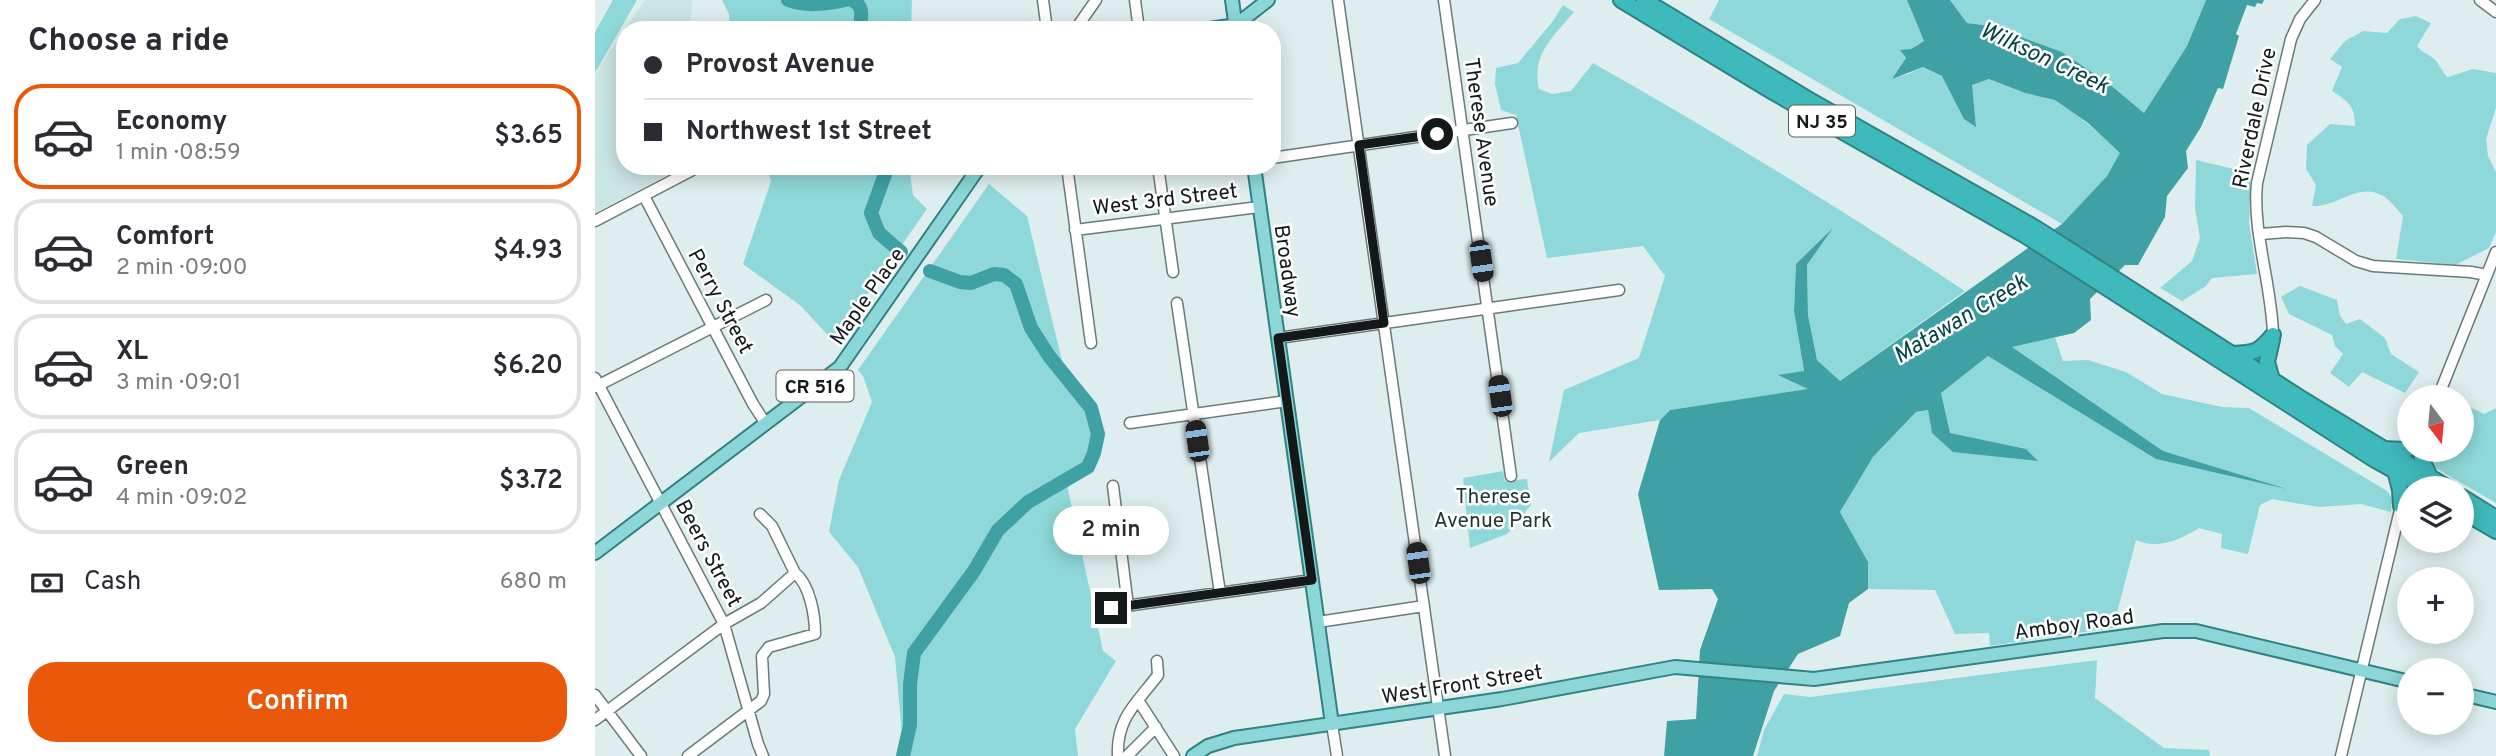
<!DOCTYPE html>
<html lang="en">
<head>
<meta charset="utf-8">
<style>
	:root { --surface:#fff; --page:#f7f7f7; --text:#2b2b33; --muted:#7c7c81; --line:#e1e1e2; --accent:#ea580c }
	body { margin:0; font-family:Overpass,sans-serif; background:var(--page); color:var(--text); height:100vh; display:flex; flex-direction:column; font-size:26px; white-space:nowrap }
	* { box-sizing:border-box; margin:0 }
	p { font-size:23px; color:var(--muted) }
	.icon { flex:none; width:38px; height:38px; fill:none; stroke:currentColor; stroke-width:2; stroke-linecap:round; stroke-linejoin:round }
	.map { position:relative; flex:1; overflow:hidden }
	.drawer { display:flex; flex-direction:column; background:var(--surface); width:595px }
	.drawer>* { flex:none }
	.top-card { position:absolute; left:21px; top:21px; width:665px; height:154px; border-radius:28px; box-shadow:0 4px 18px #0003; display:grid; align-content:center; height:154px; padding:0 28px; background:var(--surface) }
	.needle { width:46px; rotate:164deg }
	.fabs { position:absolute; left:1802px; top:385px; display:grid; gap:14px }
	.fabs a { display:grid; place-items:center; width:77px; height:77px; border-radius:50%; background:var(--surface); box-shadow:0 4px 18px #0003; font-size:35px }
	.end { position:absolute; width:32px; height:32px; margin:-16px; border:9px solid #131919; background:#fff; box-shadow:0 0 0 4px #fff }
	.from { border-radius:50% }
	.bubble { position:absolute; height:49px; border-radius:24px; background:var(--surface); box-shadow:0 4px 18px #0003; font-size:23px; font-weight:600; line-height:49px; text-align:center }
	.car { position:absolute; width:21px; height:42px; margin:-21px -10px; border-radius:9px; box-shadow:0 0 5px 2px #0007; background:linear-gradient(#222 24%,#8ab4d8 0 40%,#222 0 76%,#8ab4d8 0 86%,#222 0) }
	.top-card b { display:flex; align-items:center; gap:24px; height:66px; font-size:26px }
	.top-card b+b { border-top:2px solid var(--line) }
	.top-card i { width:18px; height:18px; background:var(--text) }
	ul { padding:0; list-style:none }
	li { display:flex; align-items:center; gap:21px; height:105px; margin:0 14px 10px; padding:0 14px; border:4px solid var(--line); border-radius:28px }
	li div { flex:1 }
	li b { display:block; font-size:26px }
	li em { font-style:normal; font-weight:600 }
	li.on { border-color:var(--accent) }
	li>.icon { width:63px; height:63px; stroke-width:1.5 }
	h2 { padding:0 28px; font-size:32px; line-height:84px }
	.pay { display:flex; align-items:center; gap:18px; height:77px; padding:0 28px; font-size:26px }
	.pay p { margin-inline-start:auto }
	.cta { display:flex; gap:14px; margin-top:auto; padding:14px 28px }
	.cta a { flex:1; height:80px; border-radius:28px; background:var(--accent); color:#fff; font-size:28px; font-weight:600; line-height:80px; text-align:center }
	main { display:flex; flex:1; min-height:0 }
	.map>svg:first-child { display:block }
</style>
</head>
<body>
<main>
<section class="drawer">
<h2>Choose a ride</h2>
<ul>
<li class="on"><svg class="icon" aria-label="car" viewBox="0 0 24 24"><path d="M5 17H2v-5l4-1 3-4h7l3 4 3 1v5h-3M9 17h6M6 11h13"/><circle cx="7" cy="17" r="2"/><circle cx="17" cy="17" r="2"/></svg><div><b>Economy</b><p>1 min · 08:59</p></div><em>$3.65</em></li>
<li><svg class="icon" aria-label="car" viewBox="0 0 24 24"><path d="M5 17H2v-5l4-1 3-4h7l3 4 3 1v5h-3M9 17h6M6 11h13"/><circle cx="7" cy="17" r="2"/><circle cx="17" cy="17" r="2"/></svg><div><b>Comfort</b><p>2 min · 09:00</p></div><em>$4.93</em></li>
<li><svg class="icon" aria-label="car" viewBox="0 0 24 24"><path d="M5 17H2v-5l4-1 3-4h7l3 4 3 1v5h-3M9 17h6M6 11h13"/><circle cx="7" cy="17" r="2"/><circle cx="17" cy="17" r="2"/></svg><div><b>XL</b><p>3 min · 09:01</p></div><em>$6.20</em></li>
<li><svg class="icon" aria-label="car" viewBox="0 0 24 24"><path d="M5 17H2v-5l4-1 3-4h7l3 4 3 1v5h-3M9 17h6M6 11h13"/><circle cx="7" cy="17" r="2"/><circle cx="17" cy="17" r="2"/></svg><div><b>Green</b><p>4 min · 09:02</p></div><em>$3.72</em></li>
</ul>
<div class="pay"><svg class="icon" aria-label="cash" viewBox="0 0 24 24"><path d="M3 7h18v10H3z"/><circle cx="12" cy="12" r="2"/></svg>Cash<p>680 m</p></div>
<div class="cta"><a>Confirm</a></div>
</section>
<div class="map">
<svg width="1901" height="756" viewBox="0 0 1901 756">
	<rect width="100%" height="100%" fill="#deeeee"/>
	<!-- built -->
	<path fill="#cbe5e4" d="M50,0H97L95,30H30V166H88L0,213V75L11,56Z"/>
	<!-- green -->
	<path fill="#8fd8d9" d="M18,0H42L0,73V32Z
		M127,0H317L316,30H135L134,14Z
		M1124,0H1312L1329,41L1316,49L1306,51L1311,58L1298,78L1313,74L1328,67L1347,76L1381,125L1376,85L1394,79L1430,93L1461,100L1492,123L1526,153L1512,176L1467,224L1114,19Z
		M1355,0H1611L1592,46L1549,113L1513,83L1467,52L1396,26L1372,23Z
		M968,5L979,12C959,36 936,54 944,89L957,94L976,91L998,63C1125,135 1248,210 1370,291L1245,381L1222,360L1213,315L1212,265L1235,232L1201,264L1199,311L1209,372L1185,375L1215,389L1075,410L1065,420L984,433L954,462L969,390L1044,358L1070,276L1048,246L952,258L921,115L906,110L900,84L901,68L923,63L958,21Z
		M1821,16L1836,23L1822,46C1827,53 1832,53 1838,58C1844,62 1846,72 1853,77L1878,69L1901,73V108L1891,139L1893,156L1901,172V232L1894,248L1860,265L1801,259L1808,216C1802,209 1795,200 1788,196C1763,181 1742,208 1717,206L1721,185L1711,169L1712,145L1735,124L1760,126C1760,106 1754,102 1737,91L1747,67L1735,59L1750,41L1768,31L1792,33L1805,19Z
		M1601,160L1656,173L1654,223L1662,274L1617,278L1611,286L1587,301L1565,288L1597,261L1605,238L1600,208Z
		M171,166H314L318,195L332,209L239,342L206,306L148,264L176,181Z
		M394,184L432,216L469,369L499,401L507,436L498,466L472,485L508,651L521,661L480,729L483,756H309L300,657L263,567L234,532L244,480L277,402L268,376L263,370Z
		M1705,286L1742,300L1745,316L1751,324L1765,319L1790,338L1796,354L1824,372L1810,393L1767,372L1754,387L1735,373L1748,354L1740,346L1737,335L1694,314L1686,297Z
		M1460,337L1468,361L1493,360L1531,372L1567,394L1627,407L1654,408L1792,491L1797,498L1796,512L1766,504L1724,507L1677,499L1665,505L1653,554L1626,548L1627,534L1604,528C1585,540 1562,550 1541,540L1518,628L1395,646L1394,633L1360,634L1340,590L1273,589V562L1245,512L1278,457L1321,412L1333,410L1337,433L1431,449L1355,434L1346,393L1393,356L1561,459L1678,485L1568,451L1416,347Z
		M1867,403L1889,414L1901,408V503L1839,467L1834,456L1835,450H1867Z
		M908,471L910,481L932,479L936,505L912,534L875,548L868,478Z
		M1502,660L1500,698L1569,748L1614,750L1615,756H1162L1169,730L1189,694L1215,697Z"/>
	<!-- water -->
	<path fill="#3fa1a3" d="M1312,0H1355L1372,23L1396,26L1467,52L1513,83L1549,113L1592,46L1611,0H1669L1667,4L1662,3L1660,7L1652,5L1641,34L1644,36L1628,89L1623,88L1606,127L1591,151L1593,168L1572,196L1570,217L1543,265H1530L1495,299L1496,320L1479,333L1417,347L1568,451L1692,489L1561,459L1393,356L1346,393L1355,433L1431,449L1443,461L1358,452L1337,433L1333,410L1321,412L1278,457L1245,512L1273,562V589L1254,603L1245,636L1203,654L1179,691L1158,756H1069L1072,721L1101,719L1105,650L1123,599L1117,589L1064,590L1043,494L1065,420L1075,410L1213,389L1183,375L1209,371L1199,311L1201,264L1238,228L1212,265L1213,315L1222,360L1245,381L1467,224L1512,176L1525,153L1493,123L1460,100L1430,93L1394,79L1377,85L1381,127L1369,119L1347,76L1328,67L1297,79L1311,58L1305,50L1316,49L1329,41Z"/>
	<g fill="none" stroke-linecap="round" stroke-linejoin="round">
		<!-- river -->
		<path stroke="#3fa1a3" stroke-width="14" d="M193,0C213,7 229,4 250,0
			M256,0C270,5 266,17 265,30
			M293,166L276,213L284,233L306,252
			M308,756L315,725V684L319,653L379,571L403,530L433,502L493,467L499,453L503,434L496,408L454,356L436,328L421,284L409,275L399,274L376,283L365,282L335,271"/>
		<!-- minor casing -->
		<g stroke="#6b7979" stroke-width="13">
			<path id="minor" d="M448,0L452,30
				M540,0L544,30
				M743,0L850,756
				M849,0L916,476
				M1885,0L1901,12
				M480,30L501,0
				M677,158L917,123
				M472,166L496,343
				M563,166L578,272
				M49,196L158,404L171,424
				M0,221L105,166
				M480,230L664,207
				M1666,234L1691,232L1709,233L1721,237L1761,261L1778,266L1876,272L1892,275
				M582,303L625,593
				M1678,335C1677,286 1657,231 1662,183L1696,39L1705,19L1720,0
				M683,338L1024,290
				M0,378L129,624L163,744L168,756
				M0,387L171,300
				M1843,397L1901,252
				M535,423L692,401
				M518,486L533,606
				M165,514L177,526L200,573
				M516,608L717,580
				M723,622L829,606
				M0,695L46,756
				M543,700L579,756
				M0,720L129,624L166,603L200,573C215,585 220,615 220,634L174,647L167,656L169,694L166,701L93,756
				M737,724L742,756
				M523,756C521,718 542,703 563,675L562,661
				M532,756L561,727
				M1746,756L1806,506"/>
		</g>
		<!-- major casing -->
		<g stroke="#308283" stroke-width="16">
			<path id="major" d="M637,0L641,29
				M608,30L641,25L673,0
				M659,166L737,724
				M0,553L245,367L385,166
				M1867,694L1901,702
				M598,756L613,746L639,738L907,699L1080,667L1219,679L1568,631H1601L1815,682"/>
		</g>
		<!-- highway casing -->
		<g stroke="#308283" stroke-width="18">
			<path id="highway" d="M1026,0L1178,92L1431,236L1780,460L1830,488
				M1049,0L1211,98L1439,227L1707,399L1853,488
				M1637,354C1660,353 1663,353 1678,335
				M1677,380L1672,362L1677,340
				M1789,449L1809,450L1815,448
				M1827,450V460L1835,477
				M1800,470L1805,490L1806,506
				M1867,497L1901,518
				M1867,511L1901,531"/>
		</g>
		<!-- minor -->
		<use href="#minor" stroke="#fff" stroke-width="10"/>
		<!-- major -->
		<use href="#major" stroke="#8cd6d7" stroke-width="12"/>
		<!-- highway -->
		<use href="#highway" stroke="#3fbabc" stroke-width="14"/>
	</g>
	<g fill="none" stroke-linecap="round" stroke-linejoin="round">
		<!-- route -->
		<path stroke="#131919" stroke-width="9" d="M516,608L717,580L683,338L789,323L764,145L842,134"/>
	</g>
	<g text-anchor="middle" stroke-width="5" stroke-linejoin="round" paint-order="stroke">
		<!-- shield labels -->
		<g fill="#fff" stroke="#5a5e5e" stroke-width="2">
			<rect x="1194" y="105.5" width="66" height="31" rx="5"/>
			<rect x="181.5" y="370.5" width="77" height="31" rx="5"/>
		</g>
		<g font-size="19" font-weight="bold" fill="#131919">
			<text x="1227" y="128">NJ 35</text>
			<text x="220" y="393">CR 516</text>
		</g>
		<!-- street labels -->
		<g font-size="21" fill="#131919" stroke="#fff">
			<text transform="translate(1659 118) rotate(-78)" y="7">Riverdale Drive</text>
			<text transform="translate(887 132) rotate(82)" y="7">Therese Avenue</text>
			<text transform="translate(570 199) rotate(-7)" y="7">West 3rd Street</text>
			<text transform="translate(693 271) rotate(82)" y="7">Broadway</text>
			<text transform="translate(272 296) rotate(-55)" y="7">Maple Place</text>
			<text transform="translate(126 301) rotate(62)" y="7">Perry Street</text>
			<text transform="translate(114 553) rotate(62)" y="7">Beers Street</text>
			<text transform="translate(1479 624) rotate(-8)" y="7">Amboy Road</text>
			<text transform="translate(867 684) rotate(-9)" y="7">West Front Street</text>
		</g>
		<!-- park labels -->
		<g font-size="21" fill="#1e3535" stroke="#fff">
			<text x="898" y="503">Therese<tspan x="898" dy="24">Avenue Park</tspan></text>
		</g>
		<!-- water labels -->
		<g font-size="23" font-style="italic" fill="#054344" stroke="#fff">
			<text transform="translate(1450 57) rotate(25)" y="8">Wilkson Creek</text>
			<text transform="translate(1365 318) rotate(-31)" y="8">Matawan Creek</text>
		</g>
	</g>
</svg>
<div class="fabs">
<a><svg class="needle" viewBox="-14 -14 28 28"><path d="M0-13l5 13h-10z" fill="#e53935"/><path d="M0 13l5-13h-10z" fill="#7c7c81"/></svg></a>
<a><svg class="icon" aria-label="layers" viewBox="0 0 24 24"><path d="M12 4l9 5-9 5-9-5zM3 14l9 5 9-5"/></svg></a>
<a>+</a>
<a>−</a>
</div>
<i class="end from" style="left:842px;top:134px"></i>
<i class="end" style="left:516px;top:608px"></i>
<div class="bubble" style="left:458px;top:506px;width:116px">2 min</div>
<i class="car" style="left:886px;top:261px;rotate:172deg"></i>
<i class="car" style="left:905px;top:396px;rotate:352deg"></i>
<i class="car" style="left:602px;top:441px;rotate:352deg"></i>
<i class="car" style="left:823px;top:563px;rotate:352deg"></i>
<div class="top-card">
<b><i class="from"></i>Provost Avenue</b>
<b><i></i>Northwest 1st Street</b>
</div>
</div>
</main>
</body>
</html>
